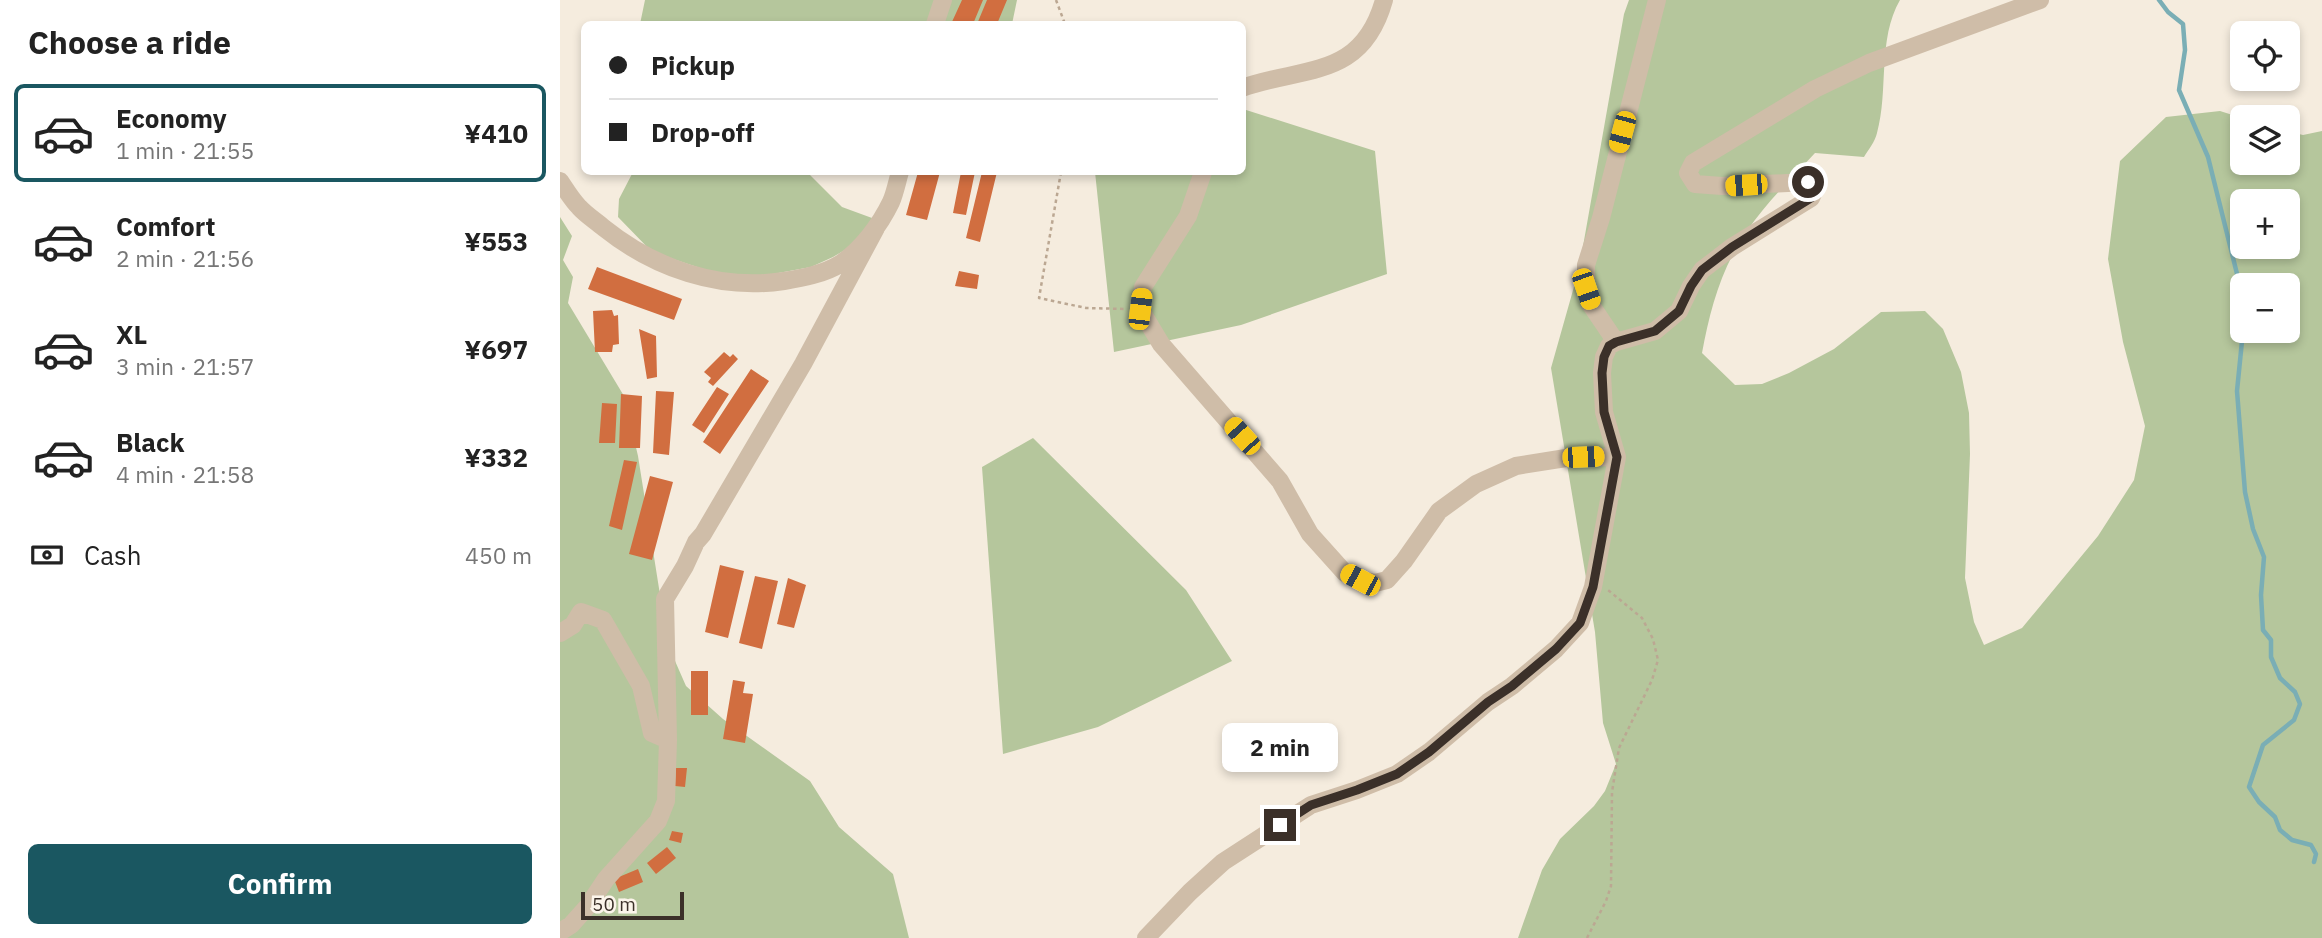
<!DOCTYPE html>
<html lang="en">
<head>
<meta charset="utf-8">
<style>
	:root { --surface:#fff; --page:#f2f2f2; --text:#222; --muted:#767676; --line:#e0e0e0; --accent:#1a5761 }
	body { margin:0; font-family:"IBM Plex Sans",sans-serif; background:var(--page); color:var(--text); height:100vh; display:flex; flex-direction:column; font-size:26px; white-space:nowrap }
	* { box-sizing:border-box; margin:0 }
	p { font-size:23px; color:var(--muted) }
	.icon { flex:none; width:38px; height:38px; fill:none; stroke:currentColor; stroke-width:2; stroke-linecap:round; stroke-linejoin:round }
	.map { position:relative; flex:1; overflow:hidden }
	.drawer { display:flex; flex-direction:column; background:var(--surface); width:560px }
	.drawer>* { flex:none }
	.banner { position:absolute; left:21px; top:21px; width:665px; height:154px; border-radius:10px; box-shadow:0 4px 10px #0003; display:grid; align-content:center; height:154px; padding:0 28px; background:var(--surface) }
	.tools { position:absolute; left:1670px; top:21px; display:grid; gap:14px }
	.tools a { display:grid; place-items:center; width:70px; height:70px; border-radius:10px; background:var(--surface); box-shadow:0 4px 10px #0003; font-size:35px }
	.scale { position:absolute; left:21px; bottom:18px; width:103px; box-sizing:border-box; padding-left:7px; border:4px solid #3b3029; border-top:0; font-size:19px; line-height:24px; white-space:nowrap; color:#3b3029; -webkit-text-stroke:5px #fcf5eb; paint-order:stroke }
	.end { position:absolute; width:32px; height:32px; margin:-16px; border:9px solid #3b3029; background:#fff; box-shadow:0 0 0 4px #fff }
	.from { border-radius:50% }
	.bubble { position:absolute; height:49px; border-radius:10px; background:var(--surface); box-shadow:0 4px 10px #0003; font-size:23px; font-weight:700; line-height:49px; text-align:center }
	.car { position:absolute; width:21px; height:42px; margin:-21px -10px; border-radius:9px; box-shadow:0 0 5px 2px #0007; background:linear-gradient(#f5c518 24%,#345 0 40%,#f5c518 0 76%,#345 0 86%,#f5c518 0) }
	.banner b { display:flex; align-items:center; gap:24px; height:66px; font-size:26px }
	.banner b+b { border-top:2px solid var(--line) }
	.banner i { width:18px; height:18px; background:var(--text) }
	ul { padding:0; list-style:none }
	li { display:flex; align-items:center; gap:21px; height:98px; margin:0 14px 10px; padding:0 14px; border:4px solid transparent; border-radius:10px }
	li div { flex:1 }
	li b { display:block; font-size:26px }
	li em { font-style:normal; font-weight:700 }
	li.on { border-color:var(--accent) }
	li>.icon { width:63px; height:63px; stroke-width:1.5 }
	h2 { padding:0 28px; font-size:32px; line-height:84px }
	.pay { display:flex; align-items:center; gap:18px; height:77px; padding:0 28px; font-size:26px }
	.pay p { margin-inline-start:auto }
	.action { display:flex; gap:14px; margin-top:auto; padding:14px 28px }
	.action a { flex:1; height:80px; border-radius:10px; background:var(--accent); color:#fff; font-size:28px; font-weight:700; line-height:80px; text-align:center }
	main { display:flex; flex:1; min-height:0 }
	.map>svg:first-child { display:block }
</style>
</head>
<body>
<main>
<section class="drawer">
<h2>Choose a ride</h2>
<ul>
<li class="on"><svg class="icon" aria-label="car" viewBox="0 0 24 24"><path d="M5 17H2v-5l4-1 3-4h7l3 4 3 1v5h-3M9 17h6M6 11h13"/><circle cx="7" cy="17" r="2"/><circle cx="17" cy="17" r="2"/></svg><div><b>Economy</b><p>1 min · 21:55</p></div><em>¥410</em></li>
<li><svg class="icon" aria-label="car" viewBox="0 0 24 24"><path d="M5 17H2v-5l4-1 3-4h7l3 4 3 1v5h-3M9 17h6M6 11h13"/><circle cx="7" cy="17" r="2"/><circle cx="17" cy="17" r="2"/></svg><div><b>Comfort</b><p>2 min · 21:56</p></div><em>¥553</em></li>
<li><svg class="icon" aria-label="car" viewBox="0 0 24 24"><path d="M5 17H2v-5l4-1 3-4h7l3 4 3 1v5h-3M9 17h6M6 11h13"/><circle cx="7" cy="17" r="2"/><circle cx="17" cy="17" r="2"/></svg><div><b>XL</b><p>3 min · 21:57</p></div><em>¥697</em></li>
<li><svg class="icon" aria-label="car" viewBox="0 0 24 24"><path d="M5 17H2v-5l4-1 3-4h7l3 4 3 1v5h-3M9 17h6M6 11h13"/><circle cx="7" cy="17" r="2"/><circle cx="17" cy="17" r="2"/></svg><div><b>Black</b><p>4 min · 21:58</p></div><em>¥332</em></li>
</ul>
<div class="pay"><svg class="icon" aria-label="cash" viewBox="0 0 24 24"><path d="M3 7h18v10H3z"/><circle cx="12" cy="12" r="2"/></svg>Cash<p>450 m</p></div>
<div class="action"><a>Confirm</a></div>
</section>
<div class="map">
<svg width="1762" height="938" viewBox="0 0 1762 938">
	<rect width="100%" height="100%" fill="#f5ecde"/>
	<!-- green -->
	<path fill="#b5c69c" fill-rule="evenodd" d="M85,0H457L452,24H80Z
		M1069,0H1340C1317,40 1329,90 1317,133C1315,142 1308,150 1304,157L1255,153C1232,178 1206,203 1187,231C1161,268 1150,310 1142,353L1175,385L1202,384L1229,373L1274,349L1321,312L1365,311L1383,329L1401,372L1409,413L1410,454L1405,578L1414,622L1424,645L1462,628L1538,536L1574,480L1585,426L1563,342L1548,259L1560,161L1606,117L1660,111L1682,118V163H1727V131L1743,135L1762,131V938H958L982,870L1000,839L1034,806L1045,791L1056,764L1043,723L1035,632L991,368L1019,269L1064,14ZM1682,201H1727V247H1682ZM1682,285H1727V331H1682Z
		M683,109L815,151L827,274L681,325L554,352L535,172H682Z
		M73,172H247L282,207L312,218L309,226L290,247L273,257L251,267L202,276L155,273L92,252L58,217L59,199Z
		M0,217L12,236L3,260L13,277L8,303L64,396L78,456L108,645L126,686L163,719L250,781L279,827L333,874L349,938H0Z
		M473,438L626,590L672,661L538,727L443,754L422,467Z"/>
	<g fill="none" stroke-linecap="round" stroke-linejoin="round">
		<!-- stream -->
		<path stroke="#7aaeb5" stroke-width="4.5" d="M1599,0L1608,12L1623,24L1625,50L1619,90L1648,157L1682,294
			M1683,331L1677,391L1685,492L1693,529L1704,557L1701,595L1703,630L1711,640V657L1720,678L1735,692L1740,704L1734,720L1703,745L1689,787L1699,802L1715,817L1720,830L1732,840L1751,845L1756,854L1754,862"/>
	</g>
	<!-- building -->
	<path fill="#d16e40" d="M402,0H423L413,24H391Z
		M427,0H447L437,24H417Z
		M358,172H380L367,220L346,215Z
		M401,172H415L406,215L393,213Z
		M422,172H437L420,242L406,238Z
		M37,267L122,299L114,320L28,289Z
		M399,271L419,275L417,289L395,286Z
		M52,310L54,316L58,315L59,344L53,345L52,352H35L33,311Z
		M79,329L96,336L97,377L87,379Z
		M164,352L170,357L173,354L178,359L153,386L148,382L151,378L144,372Z
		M191,369L209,381L160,454L143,442Z
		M157,387L169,394L144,433L132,425Z
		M96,391L114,392L109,455L93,453Z
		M61,394L82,396L80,448H59Z
		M42,403L57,404L55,443H39Z
		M64,460L77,462L62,530L49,526Z
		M90,476L113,482L92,560L69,554Z
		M160,565L184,571L168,638L145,632Z
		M195,576L218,581L202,649L179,643Z
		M228,578L246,585L234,628L217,624Z
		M131,671H148V715H131Z
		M173,680L185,682L183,693L193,694L185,743L163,739Z
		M116,768H127L125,787L115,786Z
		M112,831L123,833L121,843L109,840Z
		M107,847L116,858L96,874L87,863Z
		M78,869L83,882L59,892L54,879Z"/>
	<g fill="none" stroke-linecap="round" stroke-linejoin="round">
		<!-- path -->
		<path stroke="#bba792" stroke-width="2.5" stroke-dasharray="3.5 3.5" stroke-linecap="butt" d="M496,0L505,24
			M501,172L479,298L526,308L567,309
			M1027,938L1046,901L1051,886L1052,792L1059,748L1092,680L1098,660L1093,639L1082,618L1048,590"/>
		<!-- minor -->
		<path stroke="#cfbda8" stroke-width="18" d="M375,24L383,0
			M682,88C745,66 802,79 824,0
			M643,172L628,216L583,287L580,309L601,344L720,481L750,534L785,573L800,580L815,583L827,580L844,561L879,511L916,484L956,466L1006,458L1057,457
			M0,181C6,190 12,200 19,207C26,215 36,221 44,228C94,268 159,291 224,281C242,278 264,274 280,264C301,250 320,225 331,202C335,193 337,182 340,172
			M1056,342L1031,305L1026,289V265L1041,218L1097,0
			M0,633L13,625L21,612L43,620L81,686L92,733L108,740
			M0,932L11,925L28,906L46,879L98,821L106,801L108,740L105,599L125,566L136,542L143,534L243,364L316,228
			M586,938L630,892L663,862L751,805L797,790L837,774L869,752L928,702L952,686L996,649L1020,623L1033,587L1057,457L1044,412L1042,373L1044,357L1049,346L1056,342L1095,331L1119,311L1131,286L1142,270L1172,247L1251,198L1255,189L1248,182L1162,186L1135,184L1128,173L1133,163L1255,89L1309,63L1480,0"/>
	</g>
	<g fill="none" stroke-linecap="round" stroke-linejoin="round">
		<!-- route -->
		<path stroke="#3b3029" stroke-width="9" d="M720,825L751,805L797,790L837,774L869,752L928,702L952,686L996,649L1020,623L1033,587L1057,457L1044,412L1042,373L1044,357L1049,346L1056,342L1095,331L1119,311L1131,286L1142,270L1172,247L1251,198L1255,189L1248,182"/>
	</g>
</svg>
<div class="tools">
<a><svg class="icon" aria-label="locate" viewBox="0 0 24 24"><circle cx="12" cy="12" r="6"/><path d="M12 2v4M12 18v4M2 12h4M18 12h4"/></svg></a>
<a><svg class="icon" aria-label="layers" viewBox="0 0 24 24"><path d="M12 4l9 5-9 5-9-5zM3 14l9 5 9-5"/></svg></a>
<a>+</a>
<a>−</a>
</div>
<div class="scale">50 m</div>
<i class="end from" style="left:1248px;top:182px"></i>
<i class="end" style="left:720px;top:825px"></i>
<div class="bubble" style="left:662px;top:723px;width:116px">2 min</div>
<i class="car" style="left:1062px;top:132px;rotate:195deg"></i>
<i class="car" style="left:1186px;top:185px;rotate:266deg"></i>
<i class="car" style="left:1026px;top:289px;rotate:161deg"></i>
<i class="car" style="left:580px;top:309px;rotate:7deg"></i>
<i class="car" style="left:682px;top:436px;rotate:318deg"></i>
<i class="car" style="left:1023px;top:457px;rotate:88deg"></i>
<i class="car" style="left:800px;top:580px;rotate:298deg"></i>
<div class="banner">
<b><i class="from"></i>Pickup</b>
<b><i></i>Drop-off</b>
</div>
</div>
</main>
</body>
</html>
